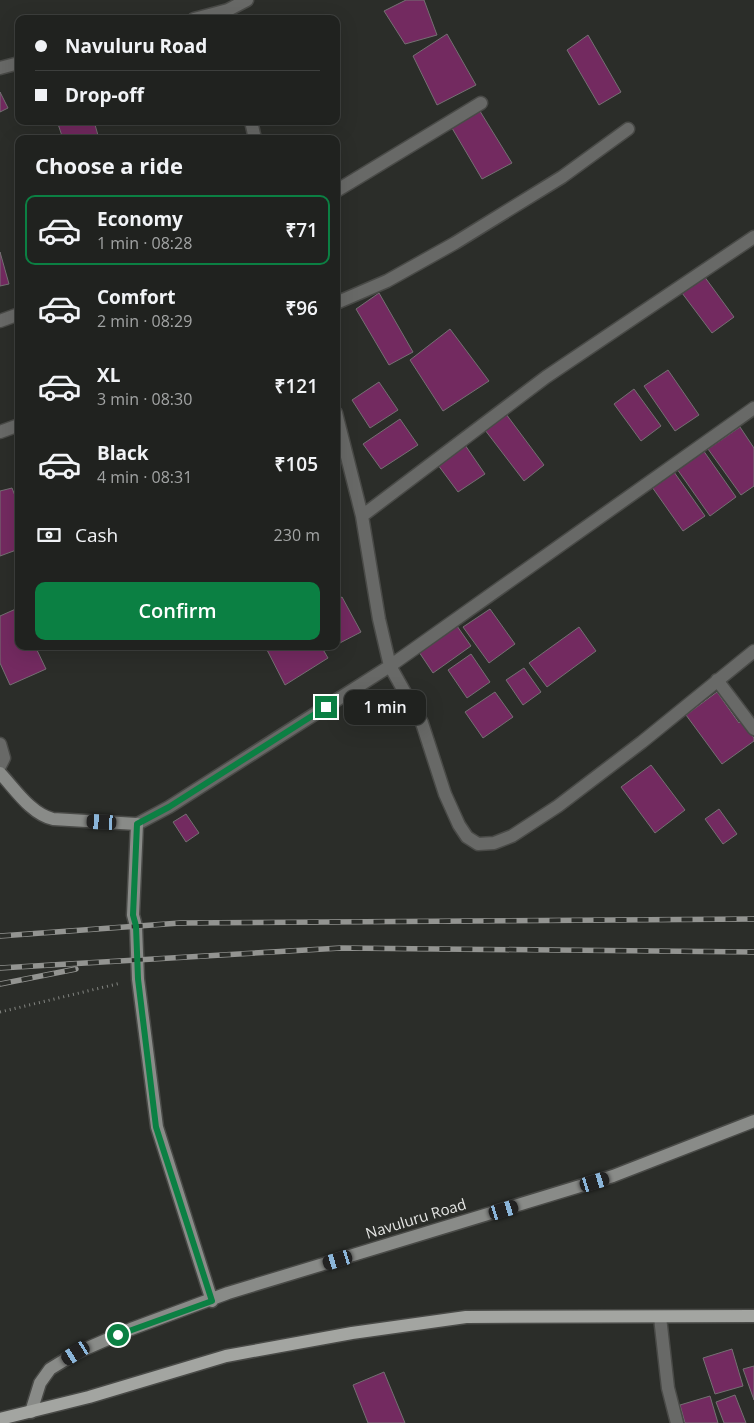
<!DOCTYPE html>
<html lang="en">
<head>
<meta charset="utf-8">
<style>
	:root { --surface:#20221f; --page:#282a28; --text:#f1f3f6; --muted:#a2a4a4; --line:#3d3f3d; --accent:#0b8043 }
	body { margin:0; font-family:"Open Sans",sans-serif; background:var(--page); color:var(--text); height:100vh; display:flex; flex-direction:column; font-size:19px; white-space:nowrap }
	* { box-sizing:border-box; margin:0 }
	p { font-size:16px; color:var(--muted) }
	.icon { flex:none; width:28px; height:28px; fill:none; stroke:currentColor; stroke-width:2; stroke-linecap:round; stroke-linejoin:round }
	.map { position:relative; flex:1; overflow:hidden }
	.panel { position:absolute; left:15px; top:135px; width:325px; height:515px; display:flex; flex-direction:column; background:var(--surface); border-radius:10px; box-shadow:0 5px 20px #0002,0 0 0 1px var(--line) }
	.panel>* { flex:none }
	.top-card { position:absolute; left:15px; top:15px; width:325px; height:110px; border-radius:10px; box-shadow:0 5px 20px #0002,0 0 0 1px var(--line); display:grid; align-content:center; height:110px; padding:0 20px; background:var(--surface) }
	.end { position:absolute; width:22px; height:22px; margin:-11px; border:6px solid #0b8043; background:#fff; box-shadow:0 0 0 2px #fff }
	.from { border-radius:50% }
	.bubble { position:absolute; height:35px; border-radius:10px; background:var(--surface); box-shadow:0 5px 20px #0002,0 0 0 1px var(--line); font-size:16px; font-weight:600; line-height:35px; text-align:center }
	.car { position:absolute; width:15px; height:30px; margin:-15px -8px; border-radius:6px; box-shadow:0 0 4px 1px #0007; background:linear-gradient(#222 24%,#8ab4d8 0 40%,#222 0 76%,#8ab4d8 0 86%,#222 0) }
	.top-card b { display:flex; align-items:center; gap:18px; height:48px; font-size:19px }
	.top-card b+b { border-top:1px solid var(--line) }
	.top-card i { width:12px; height:12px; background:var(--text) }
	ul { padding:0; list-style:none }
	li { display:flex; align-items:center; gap:15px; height:70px; margin:0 10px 8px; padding:0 10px; border:2px solid transparent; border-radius:10px }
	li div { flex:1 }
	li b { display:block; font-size:19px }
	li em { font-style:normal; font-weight:600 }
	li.active { border-color:var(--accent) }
	li>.icon { width:45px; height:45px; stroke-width:1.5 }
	h2 { padding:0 20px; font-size:22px; line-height:60px }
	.pay { display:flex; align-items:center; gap:12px; height:55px; padding:0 20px; font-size:19px }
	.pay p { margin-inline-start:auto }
	.primary-button { display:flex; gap:10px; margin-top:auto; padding:10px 20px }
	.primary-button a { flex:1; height:58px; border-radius:10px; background:var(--accent); color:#fff; font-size:20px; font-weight:600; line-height:58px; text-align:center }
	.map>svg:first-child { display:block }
</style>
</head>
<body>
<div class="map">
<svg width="754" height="1423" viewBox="0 0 754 1423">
	<rect width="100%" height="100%" fill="#2b2d29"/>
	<!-- building -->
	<path fill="#732a60" stroke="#757073" d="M406,0H424L437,35L405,44L384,11Z
		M447,34L476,85L437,105L413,56Z
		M588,35L621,92L599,105L567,50Z
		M0,92L8,108L0,112Z
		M478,108L512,163L482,179L449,123Z
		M57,121H94L99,139H63Z
		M0,252L9,284L0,286Z
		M704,276L734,317L712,333L682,293Z
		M379,293L413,352L389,365L356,309Z
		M450,329L489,381L443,411L410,360Z
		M668,370L699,415L675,431L644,386Z
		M379,382L398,410L370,428L352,400Z
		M634,389L661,426L641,441L614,404Z
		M506,414L544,465L524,481L485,430Z
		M400,419L418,445L381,469L363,444Z
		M740,427L754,448V486L741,495L708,449Z
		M465,445L485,474L458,492L438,465Z
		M703,450L736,497L710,516L677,469Z
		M674,472L705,516L683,531L652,487Z
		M12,488L19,506V549L0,556V491Z
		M342,597L361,632L336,645V600Z
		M18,608L19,646H35L46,669L10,685L0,663V616Z
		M490,609L515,644L489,663L463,627Z
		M457,626L471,646L433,673L419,652Z
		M579,627L596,651L547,687L529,663Z
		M265,646H321L328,658L285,685Z
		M471,654L490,682L467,698L448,670Z
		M524,668L541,692L523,705L506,680Z
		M495,692L513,717L483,738L465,712Z
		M717,692L739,723L741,721L754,738V741L722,764L686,715Z
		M651,765L685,810L655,833L621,787Z
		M719,809L737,834L723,844L705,819Z
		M186,814L199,833L186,842L173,822Z
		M732,1349L743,1386L715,1394L703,1358Z
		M754,1366V1400L743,1369Z
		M384,1372L405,1423H368L353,1385Z
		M735,1395L746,1423H724L716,1402Z
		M710,1396L718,1423H685L680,1405Z"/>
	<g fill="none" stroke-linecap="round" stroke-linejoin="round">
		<!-- street casing -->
		<g stroke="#494a47" stroke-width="15">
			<path id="street" d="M194,19L228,10L247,0
				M0,68L19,63
				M251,121L255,139
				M336,191L481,103
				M336,303L387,281L455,243L562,177L628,129
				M0,321L19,314
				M336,413L362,516L379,619L390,666L422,723L445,794L459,825L467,837L478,844L494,843L512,836L558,806L642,742L754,651
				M0,432L19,425
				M362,516L546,377L754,237
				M717,680L754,729
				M0,744L4,758L0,766
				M137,824L169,807L390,666L754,408
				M660,1317L668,1388L677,1423"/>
		</g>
		<!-- secondary casing -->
		<g stroke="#494a47" stroke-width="15">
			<path id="secondary" d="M0,773C15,789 31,814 53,819L137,824L133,915L136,926L138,979L157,1127L212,1301
				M31,1412L40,1383L50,1369L76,1353L131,1329L228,1293L613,1176L754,1121"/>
		</g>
		<!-- primary casing -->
		<g stroke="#494a47" stroke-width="15">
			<path id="primary" d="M0,1419L89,1397L226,1356L352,1333L466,1317L754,1316"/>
		</g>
		<!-- path -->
		<path stroke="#838581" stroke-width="3" stroke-dasharray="1 4" stroke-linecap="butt" d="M0,1012L121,983"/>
		<!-- street -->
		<use href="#street" stroke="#686967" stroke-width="12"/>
		<!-- secondary -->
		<use href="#secondary" stroke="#898b88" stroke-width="12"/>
		<!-- primary -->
		<use href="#primary" stroke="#a3a5a1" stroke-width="12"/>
		<!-- rail casing -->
		<g stroke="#939491" stroke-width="5.5">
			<path id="rail" d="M0,936L180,923L754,919
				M0,968L341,948L754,952
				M0,984L76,969"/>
		</g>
		<!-- rail -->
		<use href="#rail" stroke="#2b2d29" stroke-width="4" stroke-dasharray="11" stroke-linecap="butt"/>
	</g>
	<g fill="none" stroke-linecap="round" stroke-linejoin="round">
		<!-- route -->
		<path stroke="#0b8043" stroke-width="6" d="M118,1335L212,1301L156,1127L138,979L136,926L133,915L137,824L169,807L326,707"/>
	</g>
	<g text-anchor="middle" stroke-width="4" stroke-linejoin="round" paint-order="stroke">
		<!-- street labels -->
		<g font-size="15" fill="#e4e5e3" stroke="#2b2d29">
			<text transform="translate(416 1219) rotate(-17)" y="5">Navuluru Road</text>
		</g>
	</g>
</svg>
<i class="end from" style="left:118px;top:1335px"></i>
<i class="end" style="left:326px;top:707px"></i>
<div class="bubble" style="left:344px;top:690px;width:82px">1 min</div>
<i class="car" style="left:102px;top:822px;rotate:273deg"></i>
<i class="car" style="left:595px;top:1182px;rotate:73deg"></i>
<i class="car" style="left:504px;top:1210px;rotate:73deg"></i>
<i class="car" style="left:338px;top:1260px;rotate:253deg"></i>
<i class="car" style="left:76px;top:1353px;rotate:238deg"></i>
<div class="top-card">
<b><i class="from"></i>Navuluru Road</b>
<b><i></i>Drop-off</b>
</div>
<section class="panel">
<h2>Choose a ride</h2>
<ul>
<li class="active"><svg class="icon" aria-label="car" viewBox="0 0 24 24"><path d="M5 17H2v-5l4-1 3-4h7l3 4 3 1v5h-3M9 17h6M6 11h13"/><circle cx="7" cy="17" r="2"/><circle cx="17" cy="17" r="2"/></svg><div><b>Economy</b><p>1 min · 08:28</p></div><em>₹71</em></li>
<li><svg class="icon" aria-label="car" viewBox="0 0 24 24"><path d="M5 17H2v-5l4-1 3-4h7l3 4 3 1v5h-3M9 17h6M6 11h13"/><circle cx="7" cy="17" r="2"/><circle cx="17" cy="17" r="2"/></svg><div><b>Comfort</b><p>2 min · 08:29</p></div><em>₹96</em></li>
<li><svg class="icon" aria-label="car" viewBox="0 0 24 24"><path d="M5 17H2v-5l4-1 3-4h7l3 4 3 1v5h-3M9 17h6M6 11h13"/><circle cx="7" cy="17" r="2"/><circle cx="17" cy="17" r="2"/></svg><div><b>XL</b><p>3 min · 08:30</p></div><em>₹121</em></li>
<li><svg class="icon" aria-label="car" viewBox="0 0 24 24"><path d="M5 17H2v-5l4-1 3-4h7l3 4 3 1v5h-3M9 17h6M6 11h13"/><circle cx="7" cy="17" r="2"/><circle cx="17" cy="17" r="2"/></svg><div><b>Black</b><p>4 min · 08:31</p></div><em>₹105</em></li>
</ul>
<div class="pay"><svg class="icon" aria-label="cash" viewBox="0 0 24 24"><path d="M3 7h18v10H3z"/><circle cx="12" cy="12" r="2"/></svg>Cash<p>230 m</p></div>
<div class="primary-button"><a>Confirm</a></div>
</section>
</div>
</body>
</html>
